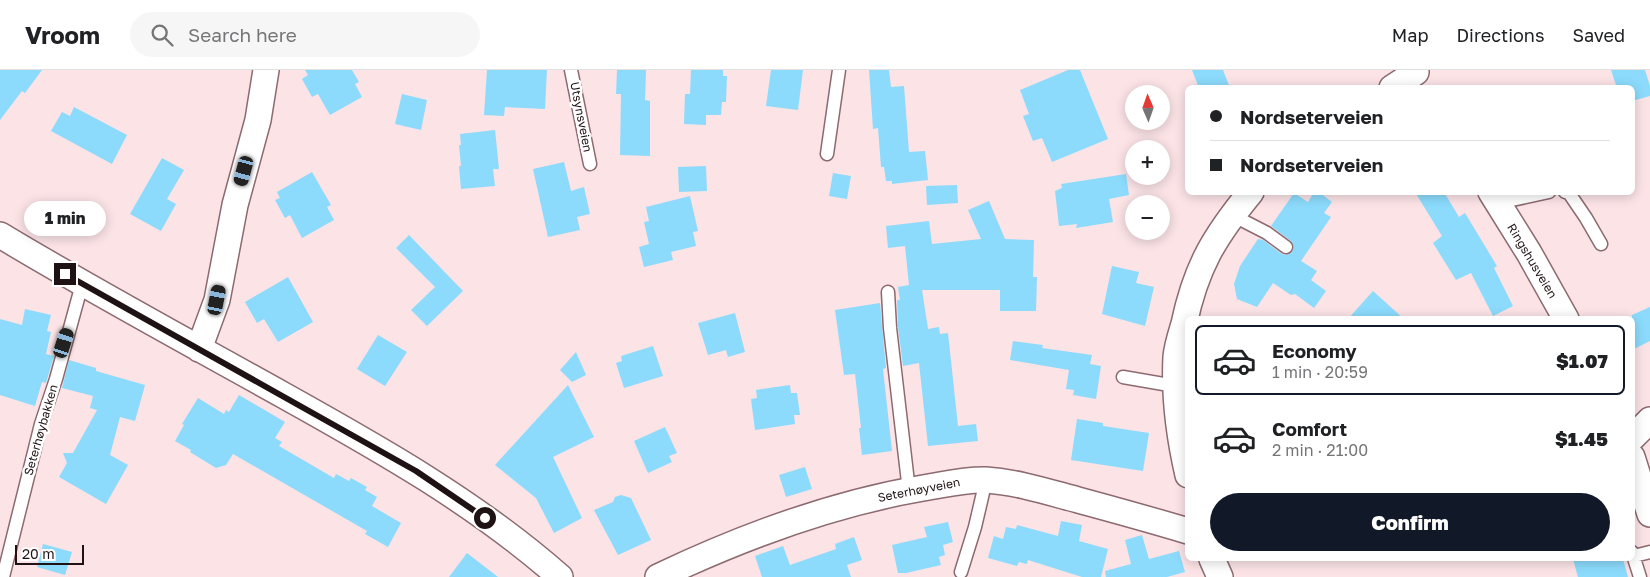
<!DOCTYPE html>
<html lang="en">
<head>
<meta charset="utf-8">
<style>
	:root { --surface:#fff; --page:#f6f6f6; --text:#202124; --muted:#757577; --line:#e0e0e0; --accent:#111827 }
	body { margin:0; font-family:"Golos Text",sans-serif; background:var(--page); color:var(--text); height:100vh; display:flex; flex-direction:column; font-size:19px; white-space:nowrap }
	* { box-sizing:border-box; margin:0 }
	p { font-size:16px; color:var(--muted) }
	.icon { flex:none; width:28px; height:28px; fill:none; stroke:currentColor; stroke-width:2; stroke-linecap:round; stroke-linejoin:round }
	.map { position:relative; flex:1; overflow:hidden }
	.drawer { position:absolute; left:1185px; top:246px; width:450px; height:245px; display:flex; flex-direction:column; background:var(--surface); border-radius:8px; box-shadow:0 2px 12px #0003 }
	.drawer>* { flex:none }
	.banner { position:absolute; left:1185px; top:15px; width:450px; height:110px; border-radius:8px; box-shadow:0 2px 12px #0003; display:grid; align-content:center; height:110px; padding:0 25px; background:var(--surface) }
	.needle { width:32px; rotate:358deg }
	.tools { position:absolute; left:1125px; top:15px; display:grid; gap:10px }
	.tools a { display:grid; place-items:center; width:45px; height:45px; border-radius:50%; background:var(--surface); box-shadow:0 2px 12px #0003; font-size:25px }
	.scale { position:absolute; left:15px; bottom:12px; width:69px; box-sizing:border-box; padding-left:5px; border:2px solid #1f1214; border-top:0; font-size:14px; line-height:18px; white-space:nowrap; color:#1f1214; -webkit-text-stroke:4px #fff; paint-order:stroke }
	.end { position:absolute; width:22px; height:22px; margin:-11px; border:6px solid #1f1214; background:#fff; box-shadow:0 0 0 2px #fff }
	.from { border-radius:50% }
	.bubble { position:absolute; height:35px; border-radius:18px; background:var(--surface); box-shadow:0 2px 12px #0003; font-size:16px; font-weight:800; line-height:35px; text-align:center }
	.car { position:absolute; width:15px; height:30px; margin:-15px -8px; border-radius:6px; box-shadow:0 0 4px 1px #0007; background:linear-gradient(#222 24%,#8ab4d8 0 40%,#222 0 76%,#8ab4d8 0 86%,#222 0) }
	.banner b { display:flex; align-items:center; gap:18px; height:48px; font-size:19px }
	.banner b+b { border-top:1px solid var(--line) }
	.banner i { width:12px; height:12px; background:var(--text) }
	ul { padding:9px 0 0; list-style:none }
	li { display:flex; align-items:center; gap:15px; height:70px; margin:0 10px 8px; padding:0 15px; border:2px solid transparent; border-radius:8px }
	li div { flex:1 }
	li b { display:block; font-size:19px }
	li em { font-style:normal; font-weight:800 }
	li.selected { border-color:var(--accent) }
	li>.icon { width:45px; height:45px; stroke-width:1.5 }
	.button { display:flex; gap:10px; margin-top:auto; padding:10px 25px }
	.button a { flex:1; height:58px; border-radius:30px; background:var(--accent); color:#fff; font-size:20px; font-weight:800; line-height:58px; text-align:center }
	header { display:flex; align-items:center; gap:30px; box-sizing:border-box; height:70px; padding:0 25px; background:var(--surface); border-bottom:1px solid var(--line) }
	header strong { font-size:24px }
	nav { display:flex; gap:28px; margin-inline-start:auto; font-size:18px }
	.search { width:350px; height:45px; background:var(--page); display:flex; align-items:center; gap:12px; box-sizing:border-box; padding:0 18px; border-radius:28px; color:var(--muted); font-size:19px }
	.map>svg:first-child { display:block }
</style>
</head>
<body>
<header>
<strong>Vroom</strong>
<div class="search"><svg class="icon" aria-label="search" viewBox="0 0 24 24"><circle cx="10" cy="10" r="6"/><path d="M15 15l6 6"/></svg>Search here</div>
<nav><a>Map</a><a>Directions</a><a>Saved</a></nav>
</header>
<div class="map">
<svg width="1650" height="507" viewBox="0 0 1650 507">
	<rect width="100%" height="100%" fill="#fbe3e6"/>
	<!-- building -->
	<path fill="#8cdbfc" d="M0,0H42L25,23L22,21L0,50Z
		M305,0H352L359,12L355,14L362,27L330,45L318,24L312,27L302,9L308,5Z
		M487,0H547L545,39L505,37L504,46L484,45Z
		M617,0H646L645,30L650,31V86L620,85L621,24H616Z
		M691,0H723V6H727L726,32H722L721,45H706V55L684,54L685,24H690Z
		M771,0H803L798,40L766,36Z
		M869,0H889L891,17L904,16L909,82L925,81L928,110L892,114V111H886L884,97H881L878,58L873,59Z
		M1068,0H1080L1108,69L1052,92L1042,68L1033,71L1023,46L1029,44L1020,20Z
		M1192,0H1223L1230,18H1199Z
		M1611,0H1645L1650,16V26L1632,31V18H1617Z
		M402,24L427,30L421,60L395,54Z
		M74,37L127,65L112,94L51,61L62,42L70,46Z
		M495,60L499,99H493L495,116L461,119L459,96H461L459,75H461L460,64Z
		M162,88L184,100L167,129L176,134L161,161L130,144Z
		M564,92L571,121L584,117L590,144L577,147L580,160L548,167L533,99Z
		M706,96L707,121L679,122L678,97Z
		M312,102L331,135L327,137L334,150L302,168L290,145L285,148L275,130L280,128L277,122Z
		M833,103L851,106L847,129L829,126Z
		M1126,104L1129,125L1109,129L1113,152L1076,158L1077,154L1059,156L1055,121L1062,118L1061,114Z
		M957,115L958,133L927,135L926,116Z
		M1314,122H1319L1332,132L1324,143L1331,147L1301,191L1317,201L1311,210L1326,221L1314,238L1295,224L1291,225L1273,213L1257,237L1237,229L1234,214L1240,196L1258,169L1263,170L1282,184L1286,185L1292,182L1294,177L1291,171L1271,156L1294,123L1308,132Z
		M1415,122H1444L1459,147L1465,143L1497,196L1494,198L1513,236L1493,246L1471,203L1456,210L1433,173L1442,166Z
		M690,126L698,161L693,162L696,176L671,182L673,190L644,197L639,177L649,174L644,152L649,151L646,137Z
		M989,131L1005,169L1034,170L1033,207H1037L1036,241H1000V220H922L928,259L939,257L940,264L948,263L958,356L976,354L978,371L928,376L919,293L903,296L898,257L897,230H900L898,217L909,215L905,176L888,178L886,156L929,151L932,174L981,169L968,140Z
		M409,165L463,221L427,256L411,240L435,217L396,178Z
		M1112,196L1139,202L1136,213L1154,217L1145,256L1102,244Z
		M288,207L313,252L278,272L264,249L257,253L245,232Z
		M1373,221L1404,249H1348Z
		M880,233L886,298L883,299L892,381L862,385L859,358H861L855,304L844,305L835,240Z
		M1650,237V271L1632,280V245Z
		M25,239L51,245L47,261L51,262L46,284L54,286L46,313L42,312L35,336L0,325V249L22,255Z
		M735,243L745,282L728,287L726,280L708,285L698,253Z
		M378,265L407,282L385,316L357,299Z
		M1013,271L1043,275L1042,278L1092,285L1090,294L1101,296L1096,329L1073,325L1074,320L1066,319L1069,300L1010,290Z
		M653,276L663,306L624,318L616,293L622,291L621,286Z
		M576,282L586,305L572,312L560,300Z
		M69,290L96,298V301L145,315L135,351L120,347L110,385L128,395L106,434L59,407L67,393L63,383H73L97,340L90,338L93,326L62,318Z
		M568,315L594,367L553,387L582,448L554,463L536,428L495,395Z
		M790,315L791,323H797L800,345H794L795,354L755,360L751,329L757,328L756,320Z
		M239,325L285,352L275,368L282,372L279,376L334,408L336,404L349,411L351,408L367,417L365,420L377,427L372,436L401,453L388,477L365,464L367,461L233,384L226,395L216,398L190,382L191,380L175,371L184,355L182,354L198,328L224,344L226,340L229,342Z
		M1077,349L1103,353V356L1149,363L1143,401L1071,390Z
		M665,357L677,383L669,386L672,392L648,403L634,371Z
		M805,397L812,419L786,427L779,405Z
		M621,425L631,428L651,470L618,485L594,440L613,432L615,427Z
		M1061,451L1082,455L1079,471L1108,479L1101,507H1082L1028,490L1027,494L1019,492L1017,496L988,488L994,466L1003,469L1006,457L1016,459L1017,455L1058,466Z
		M948,452L953,472L943,475L945,485L939,487L941,495L906,503H898L892,475L927,467L924,457Z
		M1142,465L1149,489L1179,481L1185,502L1167,507H1106L1105,501L1131,494L1125,470Z
		M854,467L862,490L847,495L851,507H762L755,486L783,476L790,495L836,479L835,474Z
		M43,474L72,482L65,505L37,497Z
		M467,483L498,507H449Z
		M1573,489H1623L1628,507H1578Z"/>
	<g fill="none" stroke-linecap="round" stroke-linejoin="round">
		<!-- lane casing -->
		<g stroke="#8c6a70" stroke-width="15">
			<path id="lane" d="M571,0L590,94
				M827,84L839,0
				M1565,122L1569,123L1586,148L1601,174
				M1498,133L1549,122
				M1232,145L1267,163L1286,177
				M888,222L890,258L909,421
				M1123,307L1175,316
				M1632,482L1640,507
				M1634,486L1650,482
				M961,502L975,457L986,410
				M3,507L41,354L56,309L82,214"/>
		</g>
		<!-- street casing -->
		<g stroke="#8c6a70" stroke-width="28">
			<path id="street" d="M1392,18L1416,2
				M1491,122L1529,183L1566,249
				M0,165C93,221 188,272 283,325C380,379 476,433 560,507
				M199,279L217,230L235,135L258,50L266,0
				M1632,368L1650,350
				M1632,387L1650,444
				M1188,405C1179,366 1174,326 1176,287C1177,276 1181,264 1184,254C1196,197 1214,167 1251,122
				M1212,489L1220,507
				M658,507C742,467 830,434 923,418C943,415 965,409 986,410C1017,412 1048,422 1078,430C1115,440 1151,450 1188,461"/>
		</g>
		<!-- lane -->
		<use href="#lane" stroke="#fff" stroke-width="12"/>
		<!-- street -->
		<use href="#street" stroke="#fff" stroke-width="25"/>
	</g>
	<g fill="none" stroke-linecap="round" stroke-linejoin="round">
		<!-- route -->
		<path stroke="#1f1214" stroke-width="6" d="M65,204L416,401L485,448"/>
	</g>
	<g text-anchor="middle" stroke-width="5" stroke-linejoin="round" paint-order="stroke">
		<!-- street labels -->
		<g font-size="12" fill="#1f1214" stroke="#fff">
			<text transform="translate(581 47) rotate(79)" y="4">Utsynsveien</text>
			<text transform="translate(1532 191) rotate(59)" y="4">Ringshusveien</text>
			<text transform="translate(41 360) rotate(-74)" y="4">Seterhøybakken</text>
			<text transform="translate(919 420) rotate(-11)" y="4">Seterhøyveien</text>
		</g>
	</g>
</svg>
<div class="tools">
<a><svg class="needle" viewBox="-14 -14 28 28"><path d="M0-13l5 13h-10z" fill="#e53935"/><path d="M0 13l5-13h-10z" fill="#757577"/></svg></a>
<a>+</a>
<a>−</a>
</div>
<div class="scale">20 m</div>
<i class="end from" style="left:485px;top:448px"></i>
<i class="end" style="left:65px;top:204px"></i>
<div class="bubble" style="left:24px;top:131px;width:82px">1 min</div>
<i class="car" style="left:244px;top:101px;rotate:195deg"></i>
<i class="car" style="left:217px;top:230px;rotate:11deg"></i>
<i class="car" style="left:64px;top:273px;rotate:18deg"></i>
<div class="banner">
<b><i class="from"></i>Nordseterveien</b>
<b><i></i>Nordseterveien</b>
</div>
<section class="drawer">
<ul>
<li class="selected"><svg class="icon" aria-label="car" viewBox="0 0 24 24"><path d="M5 17H2v-5l4-1 3-4h7l3 4 3 1v5h-3M9 17h6M6 11h13"/><circle cx="7" cy="17" r="2"/><circle cx="17" cy="17" r="2"/></svg><div><b>Economy</b><p>1 min · 20:59</p></div><em>$1.07</em></li>
<li><svg class="icon" aria-label="car" viewBox="0 0 24 24"><path d="M5 17H2v-5l4-1 3-4h7l3 4 3 1v5h-3M9 17h6M6 11h13"/><circle cx="7" cy="17" r="2"/><circle cx="17" cy="17" r="2"/></svg><div><b>Comfort</b><p>2 min · 21:00</p></div><em>$1.45</em></li>
</ul>
<div class="button"><a>Confirm</a></div>
</section>
</div>
</body>
</html>
